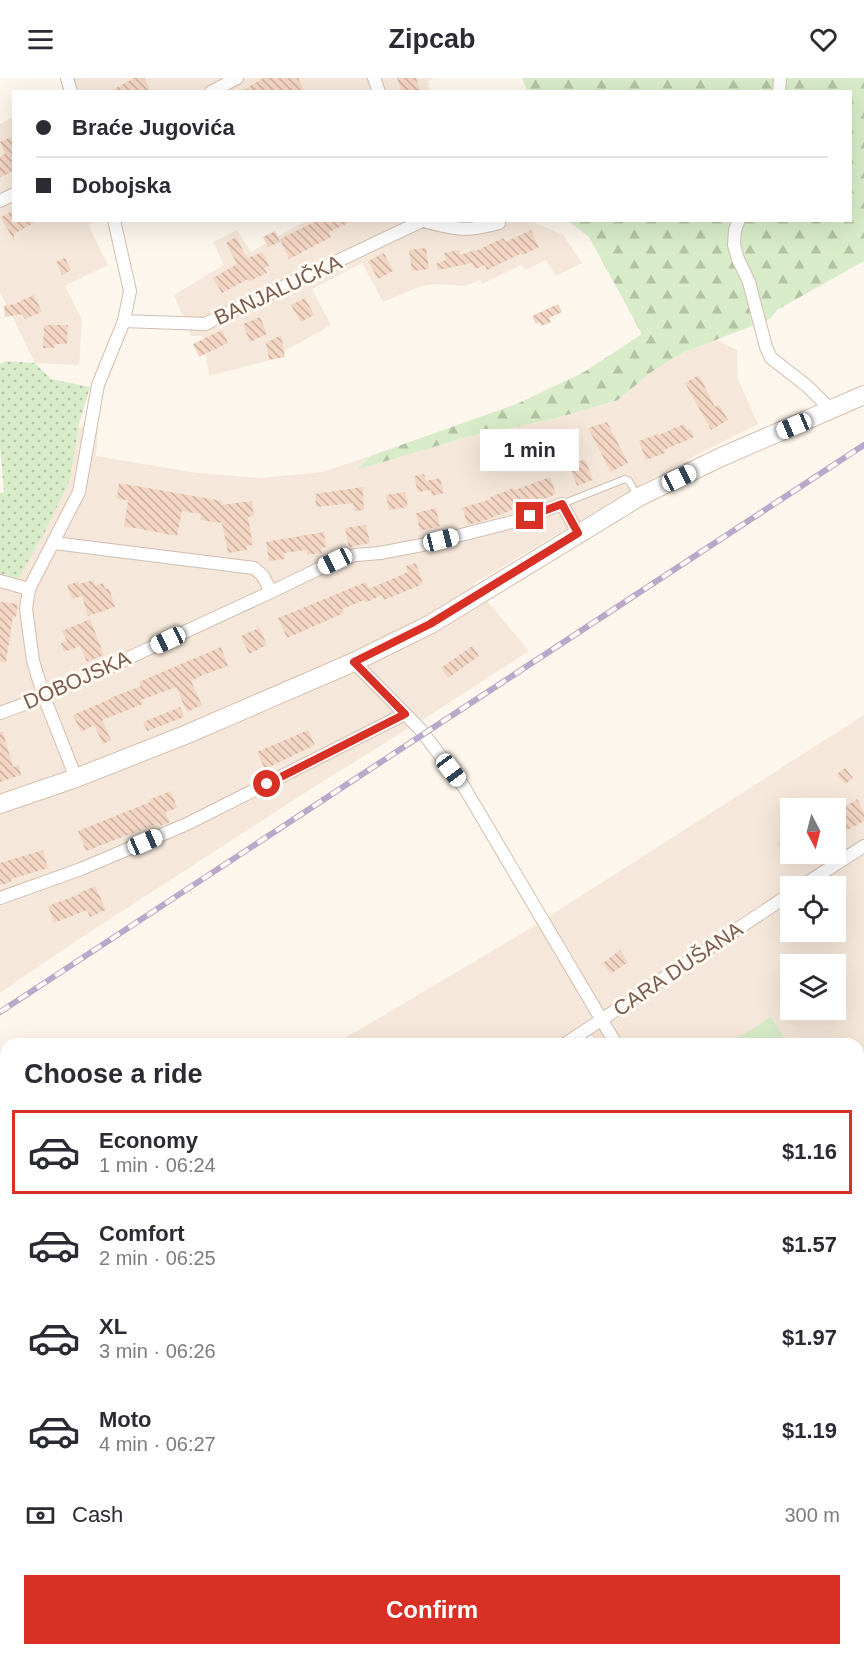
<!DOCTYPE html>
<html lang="en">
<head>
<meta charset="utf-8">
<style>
	:root { --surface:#fff; --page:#f7f7f7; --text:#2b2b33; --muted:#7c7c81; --line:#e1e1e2; --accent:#d93025 }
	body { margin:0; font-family:Arial,sans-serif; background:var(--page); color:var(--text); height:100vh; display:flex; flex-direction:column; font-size:22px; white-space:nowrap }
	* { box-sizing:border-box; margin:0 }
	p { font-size:20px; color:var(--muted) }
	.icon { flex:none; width:33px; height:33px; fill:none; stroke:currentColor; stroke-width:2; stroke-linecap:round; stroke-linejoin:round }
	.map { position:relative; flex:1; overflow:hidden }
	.panel { position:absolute; left:0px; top:960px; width:864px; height:618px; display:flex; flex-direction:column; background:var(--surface); border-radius:18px 18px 0 0; box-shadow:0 6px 24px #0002 }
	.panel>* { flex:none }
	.guide { position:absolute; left:12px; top:12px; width:840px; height:132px; border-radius:0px; box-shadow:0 6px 24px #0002; display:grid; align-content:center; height:132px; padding:0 24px; background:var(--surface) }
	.needle { width:39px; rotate:173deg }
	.controls { position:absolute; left:780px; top:720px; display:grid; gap:12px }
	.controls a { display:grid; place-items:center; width:66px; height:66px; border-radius:0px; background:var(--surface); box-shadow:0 6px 24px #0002; font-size:30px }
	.end { position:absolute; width:27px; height:27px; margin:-14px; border:8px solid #d93025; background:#fff; box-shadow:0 0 0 3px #fff }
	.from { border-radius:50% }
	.bubble { position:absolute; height:42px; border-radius:0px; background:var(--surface); box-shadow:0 6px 24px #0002; font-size:20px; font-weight:700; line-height:42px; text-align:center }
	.car { position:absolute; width:18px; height:36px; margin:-18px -9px; border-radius:8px; box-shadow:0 0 4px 2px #0007; background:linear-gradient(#fff 24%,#345 0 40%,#fff 0 76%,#345 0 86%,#fff 0) }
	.guide b { display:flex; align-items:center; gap:21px; height:57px; font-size:22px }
	.guide b+b { border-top:2px solid var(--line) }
	.guide i { width:15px; height:15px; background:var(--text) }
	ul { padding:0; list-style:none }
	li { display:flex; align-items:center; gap:18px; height:84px; margin:0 12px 9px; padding:0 12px; border:3px solid transparent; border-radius:0px }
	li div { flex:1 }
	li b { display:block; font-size:22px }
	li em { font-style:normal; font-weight:700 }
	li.current { border-color:var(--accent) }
	li>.icon { width:54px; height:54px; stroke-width:1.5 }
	h2 { padding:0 24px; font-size:27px; line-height:72px }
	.pay { display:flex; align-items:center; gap:15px; height:66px; padding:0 24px; font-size:22px }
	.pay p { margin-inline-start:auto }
	.primary-button { display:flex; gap:12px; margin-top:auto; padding:12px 24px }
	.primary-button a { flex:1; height:69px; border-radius:0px; background:var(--accent); color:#fff; font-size:24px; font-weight:700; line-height:69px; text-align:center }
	header { display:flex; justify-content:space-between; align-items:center; height:78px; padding:0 24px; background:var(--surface); font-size:27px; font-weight:700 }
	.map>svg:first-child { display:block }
</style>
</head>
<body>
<header><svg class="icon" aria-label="menu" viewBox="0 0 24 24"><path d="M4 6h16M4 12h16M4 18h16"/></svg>Zipcab<svg class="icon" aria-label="heart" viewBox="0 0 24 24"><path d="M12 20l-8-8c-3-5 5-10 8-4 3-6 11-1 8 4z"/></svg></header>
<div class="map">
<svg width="864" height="1578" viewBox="0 0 864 1578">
	<defs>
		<pattern id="grass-dots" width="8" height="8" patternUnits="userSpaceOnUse" patternTransform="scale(1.5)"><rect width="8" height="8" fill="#d8ecc9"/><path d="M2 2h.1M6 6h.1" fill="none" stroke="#b4c2a5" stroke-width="1.8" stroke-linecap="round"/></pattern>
		<pattern id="forest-firs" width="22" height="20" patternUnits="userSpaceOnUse" patternTransform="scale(1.5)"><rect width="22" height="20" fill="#d8ecc9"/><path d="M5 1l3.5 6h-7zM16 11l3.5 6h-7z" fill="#b4c2a5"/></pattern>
		<pattern id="water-waves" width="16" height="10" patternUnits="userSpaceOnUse" patternTransform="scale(1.5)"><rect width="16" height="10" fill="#bfe3e8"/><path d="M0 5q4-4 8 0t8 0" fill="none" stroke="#a0bbbe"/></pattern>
		<pattern id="building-back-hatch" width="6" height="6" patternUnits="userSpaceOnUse" patternTransform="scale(1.5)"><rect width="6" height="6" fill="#f3d5c3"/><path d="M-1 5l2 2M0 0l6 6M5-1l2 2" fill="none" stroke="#cab0a1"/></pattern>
	</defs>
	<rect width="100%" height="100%" fill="#fdf6ec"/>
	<!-- residential -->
	<path fill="#f5e8da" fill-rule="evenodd" d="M64,0H435L427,4L431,14H68Z
		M13,39L14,142L99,143L88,147L108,187L65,208L82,242L79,287L35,285L0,214V46Z
		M302,143H531L563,157L582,185L556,198L546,182L526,192L521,187L482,206L480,202L465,208L437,206L421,208L383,224L362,185L312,211L331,247L267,283L209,298L203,258H191L174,217L224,187L213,164L237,152L251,174L303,144Z
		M716,262L737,272L738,301L758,346L666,392L473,506L529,573L427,639L317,707L73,865L0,915V496L19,500L45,454L70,402L78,349L99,348L96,378L197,395L260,400L322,394L370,378L357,391L467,359L553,341L618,322L650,295L682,275Z
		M864,637V1364L858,1355V966H597L589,954L567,966H335L526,853ZM790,730H836V776H790ZM790,808H836V854H790ZM790,886H836V932H790Z
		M6,1161V1572H12L0,1573V1164Z"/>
	<!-- grass -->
	<path fill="url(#grass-dots)" d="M6,283L35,285L51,301L90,309L79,346L70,402L45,454L19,500L0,496V415L4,414L0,368V286Z"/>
	<!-- forest -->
	<path fill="url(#forest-firs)" d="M522,0H864V183L777,232L770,241L682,275L650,295L618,322L553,341L467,359L356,392L370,378L519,325L584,294L642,256L589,159L568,143L850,142V14H528Z"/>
	<!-- garden -->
	<path fill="#d8ecc9" d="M771,939L788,966H728Z"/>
	<!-- water -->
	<path fill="url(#water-waves)" stroke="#a5d3da" stroke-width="1.5" d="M858,1570H864V1578H779L841,1572H858Z"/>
	<!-- building -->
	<path fill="url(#building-back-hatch)" d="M134,0H144L151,14H109Z
		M263,0H298L305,14H241Z
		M397,0H416L421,14H402Z
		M14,58V93L0,99V79L5,76L0,64Z
		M14,132V142H39L14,156V163L1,139Z
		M318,142H354L329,154L331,159L289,181L280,161Z
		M531,152L539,169L523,177L522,175L487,192L485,187L475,191L472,185L438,192L436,186L446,182L444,175L459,172L460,177L475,172L476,173L503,160L506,164Z
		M275,153L280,164L268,169L263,159Z
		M236,159L247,180L263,174L269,188L264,190L267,195L249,203L248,201L222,215L213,200L237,186L226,165Z
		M426,170L429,191L412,193L409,172Z
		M384,175L393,193L378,201L368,183Z
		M65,180L71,192L62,197L56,184Z
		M34,217L42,234L25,241L22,236L5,239L4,228L14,226Z
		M305,220L314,237L301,244L291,227Z
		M558,226L562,234L549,240L551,244L541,248L540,245L536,246L532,238Z
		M260,239L267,256L250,264L243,246Z
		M44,247H68L67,266H54V270H43Z
		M222,252L228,265L199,279L193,266Z
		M281,257L285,279L269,282L266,265Z
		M699,297L715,329L719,327L728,342L711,352L685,305Z
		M607,344L628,385L611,394L588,350Z
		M684,346L687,352L690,350L694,359L664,372L665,375L646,382L639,363L658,356L659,357Z
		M561,358L566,375L554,378L552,373L533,379L530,370Z
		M585,381L593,402L577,408L569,387Z
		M424,396L426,403L440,400L444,415L432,418L431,412L418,414L414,398Z
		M550,399L556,416L535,425L533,421L511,428L512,432L486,442L468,447L462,430L491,421L490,419L514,410L515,412Z
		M119,405L222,423L221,427L252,423L254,438L248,439L253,467L246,468L247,472L228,475L222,445L200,442L201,436L182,433L177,458L124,448L128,422L117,421Z
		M363,409L364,432L354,433L353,425L316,429L315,416Z
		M405,414L408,429L389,432L386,417Z
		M436,430L440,448L420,453L416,435Z
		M366,447L370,465L349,469L345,450Z
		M324,454L326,469L321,470L322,475L307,477L306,472L284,475L285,481L269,483L266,464Z
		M416,485L423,506L384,522L382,517L365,525L364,522L342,531L344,535L287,560L278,540L366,504L369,511L408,494L406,488Z
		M94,502L95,508L103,505L105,511L109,510L115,529L88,538L82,518L72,521L67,507L79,504V506Z
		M0,524L18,526L16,539L13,538L6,584H0Z
		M90,541L104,577L87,584L80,568L64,574L61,565L67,563L62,553Z
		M259,550L267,567L249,576L241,558Z
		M472,568L479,578L448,600L441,590Z
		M221,569L228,588L205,596L191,603L202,627L187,634L176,609L141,622L143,626L102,642L111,662L103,666L94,647L81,654L73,637L110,621V620L141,608L139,604Z
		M180,629L184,639L147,653L143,644Z
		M308,652L315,667L265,691L257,674Z
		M0,654H3L13,689L19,687L21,697L0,704Z
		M845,690L853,700L845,706L837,696Z
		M171,713L177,730L165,734L170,744L160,748L159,745L86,773L78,753L150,724L149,722Z
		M857,721L864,734V743L836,758V734Z
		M790,755V784L777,765Z
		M43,772L48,790L11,801V804L0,807V785Z
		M95,808L106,832L90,839L87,832L54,845L48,828L80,816L79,815Z
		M620,872L628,884L611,896L603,885Z"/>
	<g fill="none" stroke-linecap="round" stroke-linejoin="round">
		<!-- lane casing -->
		<g stroke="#d1beb0" stroke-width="8">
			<path id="lane" d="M562,426L625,401L629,403L637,417"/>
		</g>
		<!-- street casing -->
		<g stroke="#d1beb0" stroke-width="14">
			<path id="street" d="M67,0L71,14
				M374,0L379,14
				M211,14L237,0
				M779,14L780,0
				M0,123L14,116
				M739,142L735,152L734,167L738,181L749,204L766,269L771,280L807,308L831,332
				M424,143C455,152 468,154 499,145
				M124,243L205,246L424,142
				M54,465L254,490L263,498L271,514
				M0,503L29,511
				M354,584L420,651L464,709L616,966
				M0,635L44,619L271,514L335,483L356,477L380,475L422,467L516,443L562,426L578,455
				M76,700L44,619L33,583L26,531L29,511L79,414L98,307L124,243L130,213L114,142
				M802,808L864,768
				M0,820L81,791L187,746L405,636
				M565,966L790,816
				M858,1075L864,1071
				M0,1299L6,1296
				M858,1355L864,1364"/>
		</g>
		<!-- secondary casing -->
		<g stroke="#d6c0b0" stroke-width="20">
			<path id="secondary" d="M0,726L76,700L185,657L354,584L431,546L639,419L719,380L864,317"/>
		</g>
		<!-- lane -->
		<use href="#lane" stroke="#fff" stroke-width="6"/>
		<!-- street -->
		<use href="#street" stroke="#fff" stroke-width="12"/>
		<!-- secondary -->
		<use href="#secondary" stroke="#fff" stroke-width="18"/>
		<!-- rail casing -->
		<g stroke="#b9a8c9" stroke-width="6">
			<path id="rail" d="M0,934L864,367"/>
		</g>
		<!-- rail -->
		<use href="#rail" stroke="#fffaf3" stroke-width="4" stroke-dasharray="11" stroke-linecap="butt"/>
	</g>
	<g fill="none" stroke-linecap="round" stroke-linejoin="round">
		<!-- route -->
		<path stroke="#d93025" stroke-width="8" d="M267,706L405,636L354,584L430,546L578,455L562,426L530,438"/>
	</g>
	<g text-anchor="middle" stroke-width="6" stroke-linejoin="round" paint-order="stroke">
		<!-- street labels -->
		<g font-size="21" fill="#7a5c4d" stroke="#fffaf3">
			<text transform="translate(278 212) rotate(-25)" y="7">BANJALUČKA</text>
			<text transform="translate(77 602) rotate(-24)" y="7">DOBOJSKA</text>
			<text transform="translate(678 891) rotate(-34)" y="7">CARA DUŠANA</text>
		</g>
	</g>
</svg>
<div class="controls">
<a><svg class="needle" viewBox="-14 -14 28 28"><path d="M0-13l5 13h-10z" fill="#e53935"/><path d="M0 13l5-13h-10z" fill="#7c7c81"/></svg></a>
<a><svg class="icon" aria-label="locate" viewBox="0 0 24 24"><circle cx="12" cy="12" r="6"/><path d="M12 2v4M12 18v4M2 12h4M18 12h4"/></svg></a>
<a><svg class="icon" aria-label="layers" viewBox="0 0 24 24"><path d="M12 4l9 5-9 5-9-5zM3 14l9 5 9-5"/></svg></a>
</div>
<i class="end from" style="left:267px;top:706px"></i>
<i class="end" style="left:530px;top:438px"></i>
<div class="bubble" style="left:480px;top:351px;width:99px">1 min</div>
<i class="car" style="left:794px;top:348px;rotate:247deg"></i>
<i class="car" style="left:679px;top:400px;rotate:64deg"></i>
<i class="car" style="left:441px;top:462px;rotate:76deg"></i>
<i class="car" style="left:335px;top:483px;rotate:244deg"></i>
<i class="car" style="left:168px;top:562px;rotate:245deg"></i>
<i class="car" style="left:451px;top:692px;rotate:143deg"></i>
<i class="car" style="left:145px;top:764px;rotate:66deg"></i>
<div class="guide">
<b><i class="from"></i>Braće Jugovića</b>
<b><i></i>Dobojska</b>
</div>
<section class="panel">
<h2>Choose a ride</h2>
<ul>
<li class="current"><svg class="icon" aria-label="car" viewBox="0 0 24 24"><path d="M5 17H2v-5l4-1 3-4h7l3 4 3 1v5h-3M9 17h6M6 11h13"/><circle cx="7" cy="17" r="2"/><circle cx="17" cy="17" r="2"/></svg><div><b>Economy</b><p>1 min · 06:24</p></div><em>$1.16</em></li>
<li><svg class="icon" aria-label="car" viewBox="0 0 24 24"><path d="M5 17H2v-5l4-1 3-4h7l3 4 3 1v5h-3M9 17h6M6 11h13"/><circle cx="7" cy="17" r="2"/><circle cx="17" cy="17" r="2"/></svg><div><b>Comfort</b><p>2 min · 06:25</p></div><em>$1.57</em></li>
<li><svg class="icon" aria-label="car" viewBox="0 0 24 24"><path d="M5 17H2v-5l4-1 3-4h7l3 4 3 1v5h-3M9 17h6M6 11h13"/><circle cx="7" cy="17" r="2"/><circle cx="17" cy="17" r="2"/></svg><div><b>XL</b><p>3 min · 06:26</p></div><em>$1.97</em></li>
<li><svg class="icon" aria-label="car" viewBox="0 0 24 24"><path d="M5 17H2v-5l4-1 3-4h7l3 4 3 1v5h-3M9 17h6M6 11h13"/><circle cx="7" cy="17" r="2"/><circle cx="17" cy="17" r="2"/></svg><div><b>Moto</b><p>4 min · 06:27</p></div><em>$1.19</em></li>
</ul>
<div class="pay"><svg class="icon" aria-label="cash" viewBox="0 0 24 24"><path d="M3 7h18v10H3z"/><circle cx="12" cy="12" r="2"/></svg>Cash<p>300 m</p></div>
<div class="primary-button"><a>Confirm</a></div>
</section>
</div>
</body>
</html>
